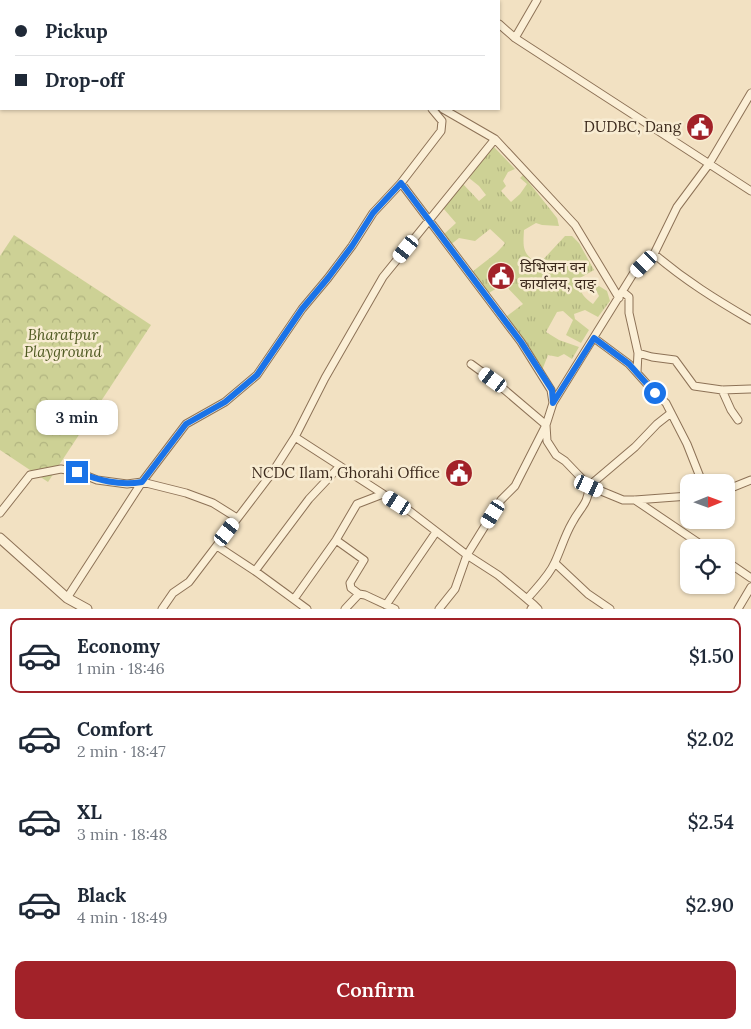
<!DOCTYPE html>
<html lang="en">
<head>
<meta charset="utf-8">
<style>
	:root { --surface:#fff; --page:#f2f2f3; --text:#1f2937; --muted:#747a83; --line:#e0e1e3; --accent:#a22229 }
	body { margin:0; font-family:Lora,"Noto Sans Devanagari",serif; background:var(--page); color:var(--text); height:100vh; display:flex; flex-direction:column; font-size:19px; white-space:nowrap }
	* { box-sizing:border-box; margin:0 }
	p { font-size:16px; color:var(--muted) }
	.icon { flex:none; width:28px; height:28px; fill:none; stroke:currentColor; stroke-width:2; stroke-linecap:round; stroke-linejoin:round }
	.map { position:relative; height:609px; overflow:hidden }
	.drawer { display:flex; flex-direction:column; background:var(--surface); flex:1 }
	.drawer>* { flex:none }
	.top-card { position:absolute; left:0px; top:0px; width:500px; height:110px; box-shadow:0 1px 4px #0004; display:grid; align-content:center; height:110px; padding:0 15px; background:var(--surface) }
	.needle { width:32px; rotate:89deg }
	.tools { position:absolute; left:680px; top:474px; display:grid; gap:10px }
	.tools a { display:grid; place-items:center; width:55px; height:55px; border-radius:10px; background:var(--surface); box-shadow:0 1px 4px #0004; font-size:25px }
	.end { position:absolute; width:22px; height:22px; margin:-11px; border:6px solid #1a73e8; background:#fff; box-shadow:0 0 0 2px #fff }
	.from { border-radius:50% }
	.bubble { position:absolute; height:35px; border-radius:10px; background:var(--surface); box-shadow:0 1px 4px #0004; font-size:16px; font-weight:600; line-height:35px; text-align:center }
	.car { position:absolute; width:15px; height:30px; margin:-15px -8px; border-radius:6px; box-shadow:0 0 4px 1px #0007; background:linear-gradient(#fff 24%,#345 0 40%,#fff 0 76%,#345 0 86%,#fff 0) }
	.top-card b { display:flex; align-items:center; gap:18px; height:48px; font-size:19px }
	.top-card b+b { border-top:1px solid var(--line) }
	.top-card i { width:12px; height:12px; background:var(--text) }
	ul { padding:9px 0 0; list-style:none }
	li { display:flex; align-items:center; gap:15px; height:75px; margin:0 10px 8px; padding:0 5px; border:2px solid transparent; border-radius:10px }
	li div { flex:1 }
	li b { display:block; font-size:19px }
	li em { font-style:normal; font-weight:600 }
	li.current { border-color:var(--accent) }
	li>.icon { width:45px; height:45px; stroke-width:1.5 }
	.primary-button { display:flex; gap:10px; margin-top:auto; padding:10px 15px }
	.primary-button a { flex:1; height:58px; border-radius:10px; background:var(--accent); color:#fff; font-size:20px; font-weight:600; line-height:58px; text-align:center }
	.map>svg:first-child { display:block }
</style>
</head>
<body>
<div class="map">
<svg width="751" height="609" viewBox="0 0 751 609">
	<defs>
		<pattern id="grass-tufts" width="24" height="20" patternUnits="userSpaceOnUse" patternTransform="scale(1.25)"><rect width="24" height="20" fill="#cdd195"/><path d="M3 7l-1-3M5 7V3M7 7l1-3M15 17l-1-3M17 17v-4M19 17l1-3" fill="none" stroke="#b1b480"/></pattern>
		<pattern id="park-crowns" width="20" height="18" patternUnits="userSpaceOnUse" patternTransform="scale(1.25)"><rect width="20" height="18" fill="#cdd195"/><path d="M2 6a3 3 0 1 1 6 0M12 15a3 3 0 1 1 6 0" fill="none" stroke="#b1b480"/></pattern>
	</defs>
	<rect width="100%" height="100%" fill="#f2e1c2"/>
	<!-- grass -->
	<path fill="url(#grass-tufts)" d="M494,147L515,169L508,172L503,181L506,186L501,191L511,202L520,194L527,184L520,178L523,175L557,218L559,226L542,225L536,223L524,230C523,248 522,254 539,264L565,236H572L579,243L594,270L580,278C578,291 583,297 593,304L599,296L595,288L599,286L607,291L610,301L598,317L585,310L574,314L575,319L589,330L581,343L566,335L573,320L563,311L557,312L546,332L559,340L579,347L572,359L564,354L558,357L548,355L541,373L503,319L523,304L504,284L487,294L471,273C482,263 497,255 505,243L490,229L475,241L459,238L449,246L443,235L456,223L443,208L463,184L479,201L486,195L479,186L469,178L484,157Z"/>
	<!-- park -->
	<path fill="url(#park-crowns)" d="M14,235L151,325L48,482L0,450V256Z"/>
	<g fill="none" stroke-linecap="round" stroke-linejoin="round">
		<!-- minor casing -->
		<g stroke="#8d7257" stroke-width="9">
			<path id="minor" d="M464,0L467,1
				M26,1V0
				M0,3H1
				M499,24L515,38L751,191
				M515,38L537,0
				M0,88L1,85
				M432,109L442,121L441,131L401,183L521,342L551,390L553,403
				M443,109L495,139L575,225L619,298
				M654,254C686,281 715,299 751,320
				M623,292L629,297V313L638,353L637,372
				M594,338L629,364L655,393L666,403L687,444L702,482
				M638,353L652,357L675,360L694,386L722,390L750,389
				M722,390L731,410L738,420
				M295,437L411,512L467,555L498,575L527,599
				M726,490L751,480
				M689,496L635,500H623L589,486L565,461L556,455L547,441L546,425L553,403L607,316L633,274L654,254L677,207L709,164L751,93
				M635,500L706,548
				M0,513L30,475L61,469L77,472L97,480L127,484L142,482L186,493L213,503L237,518
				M336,540L364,560L350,583L351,588L359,594
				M217,546L255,571L307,609
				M726,561L751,578
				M555,563L588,594L610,609
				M255,571L309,499L340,466
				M67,598L142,482L186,424L225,402L257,375L302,309L328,278L352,246L373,213L401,183
				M294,599L336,540L357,504L383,494
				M386,605L436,532
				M534,605L527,599C537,587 549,576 555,562C561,549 565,535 572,523C581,506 588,505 589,486L635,447L657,424L671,413
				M162,609L173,593L189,582L272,473L295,437L325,378L383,277L495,139
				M345,609L359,594L365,595L395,609
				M439,609L455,589L467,555L501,500L515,486L546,425L493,380L471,364
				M531,609L534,605L538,609
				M738,609L751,587"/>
		</g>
		<!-- tertiary casing -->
		<g stroke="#8d7257" stroke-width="11">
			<path id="tertiary" d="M0,538L67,598L87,609"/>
		</g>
		<!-- minor -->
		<use href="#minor" stroke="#fbefd6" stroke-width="7"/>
		<!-- tertiary -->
		<use href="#tertiary" stroke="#fbefd6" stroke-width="9"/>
	</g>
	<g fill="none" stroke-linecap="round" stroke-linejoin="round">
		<!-- route -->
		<path stroke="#1a73e8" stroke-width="6" d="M77,472C98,480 119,486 142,482L186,424L225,402L257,375L302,309L328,278L352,246L373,213L401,183L521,342L552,390L553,403L594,338L629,364L655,393"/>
	</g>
	<!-- icons -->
	<defs>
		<g id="civic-disc" transform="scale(1.4375)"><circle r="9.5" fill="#a22229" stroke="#f8ecd2"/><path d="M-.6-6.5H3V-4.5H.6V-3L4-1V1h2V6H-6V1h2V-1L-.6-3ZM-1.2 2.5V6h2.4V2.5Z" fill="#fff"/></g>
	</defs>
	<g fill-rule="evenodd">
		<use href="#civic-disc" x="700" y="127"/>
		<use href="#civic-disc" x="501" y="276"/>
		<use href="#civic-disc" x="459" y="473"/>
	</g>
	<g text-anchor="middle" stroke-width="5" stroke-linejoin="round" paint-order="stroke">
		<!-- poi labels -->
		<g font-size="15" fill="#3c2a1d" stroke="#f8ecd2" text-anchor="end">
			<text x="681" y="132">DUDBC, Dang</text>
			<text x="520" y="272" text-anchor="start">डिभिजन वन<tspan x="520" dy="17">कार्यालय, दाङ्</tspan></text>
			<text x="440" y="478">NCDC Ilam, Ghorahi Office</text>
		</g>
		<!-- park labels -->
		<g font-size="15" font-style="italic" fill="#4f5a22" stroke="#f8ecd2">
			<text x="63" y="340">Bharatpur<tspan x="63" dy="17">Playground</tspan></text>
		</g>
	</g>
</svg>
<div class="tools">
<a><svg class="needle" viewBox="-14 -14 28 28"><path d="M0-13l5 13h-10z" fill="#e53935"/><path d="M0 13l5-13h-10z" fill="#747a83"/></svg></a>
<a><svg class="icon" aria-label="locate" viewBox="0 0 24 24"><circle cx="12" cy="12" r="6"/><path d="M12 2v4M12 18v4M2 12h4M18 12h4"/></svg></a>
</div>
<i class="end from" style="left:655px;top:393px"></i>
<i class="end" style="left:77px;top:472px"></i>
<div class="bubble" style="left:36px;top:400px;width:82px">3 min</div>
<i class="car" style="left:406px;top:249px;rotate:219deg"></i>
<i class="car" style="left:644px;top:264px;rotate:225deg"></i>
<i class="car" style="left:493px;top:380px;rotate:306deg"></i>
<i class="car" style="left:589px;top:486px;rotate:115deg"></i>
<i class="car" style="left:397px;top:503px;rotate:303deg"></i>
<i class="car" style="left:493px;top:514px;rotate:212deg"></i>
<i class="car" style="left:227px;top:532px;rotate:37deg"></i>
<div class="top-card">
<b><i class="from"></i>Pickup</b>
<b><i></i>Drop-off</b>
</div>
</div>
<section class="drawer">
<ul>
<li class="current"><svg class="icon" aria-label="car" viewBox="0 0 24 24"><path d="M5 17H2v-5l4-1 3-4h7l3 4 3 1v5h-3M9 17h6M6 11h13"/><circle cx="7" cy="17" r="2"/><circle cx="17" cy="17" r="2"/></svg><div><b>Economy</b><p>1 min · 18:46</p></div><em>$1.50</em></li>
<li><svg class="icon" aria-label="car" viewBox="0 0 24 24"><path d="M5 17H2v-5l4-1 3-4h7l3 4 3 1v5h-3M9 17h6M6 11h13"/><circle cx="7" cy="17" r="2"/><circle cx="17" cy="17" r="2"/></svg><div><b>Comfort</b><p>2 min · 18:47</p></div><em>$2.02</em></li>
<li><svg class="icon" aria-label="car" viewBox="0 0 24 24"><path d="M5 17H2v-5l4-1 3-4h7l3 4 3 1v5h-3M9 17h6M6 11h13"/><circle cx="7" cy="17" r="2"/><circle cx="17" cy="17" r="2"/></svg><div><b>XL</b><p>3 min · 18:48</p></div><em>$2.54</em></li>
<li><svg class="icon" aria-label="car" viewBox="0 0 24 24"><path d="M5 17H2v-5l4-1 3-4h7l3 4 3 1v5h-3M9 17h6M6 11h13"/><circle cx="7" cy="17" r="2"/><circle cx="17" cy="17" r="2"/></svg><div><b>Black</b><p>4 min · 18:49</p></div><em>$2.90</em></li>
</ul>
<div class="primary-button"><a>Confirm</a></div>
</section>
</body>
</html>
